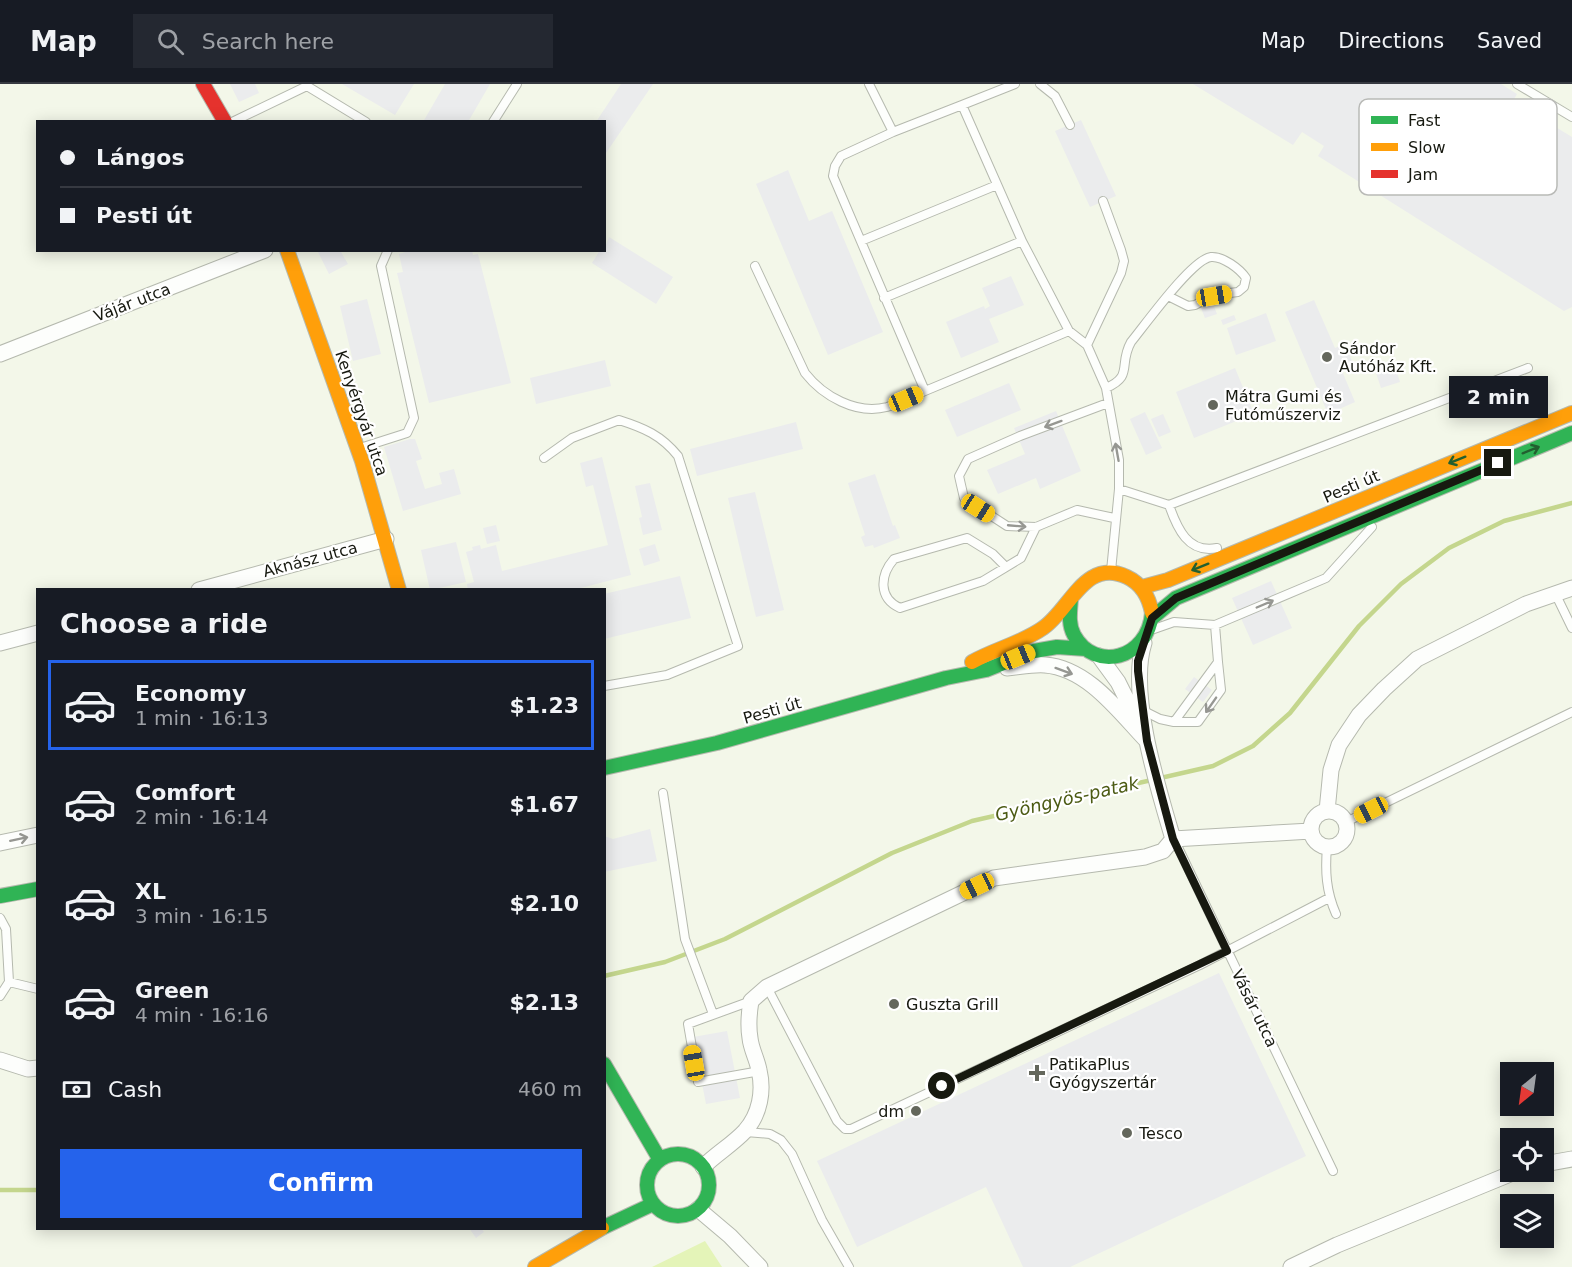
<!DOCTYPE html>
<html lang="en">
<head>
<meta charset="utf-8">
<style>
	:root { --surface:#171b24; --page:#242831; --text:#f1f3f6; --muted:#9ea1a6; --line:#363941; --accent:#2563eb }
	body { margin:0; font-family:"DejaVu Sans",sans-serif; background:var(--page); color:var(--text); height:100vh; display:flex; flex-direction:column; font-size:22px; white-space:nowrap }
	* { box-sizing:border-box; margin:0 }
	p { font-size:20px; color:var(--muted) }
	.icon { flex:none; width:33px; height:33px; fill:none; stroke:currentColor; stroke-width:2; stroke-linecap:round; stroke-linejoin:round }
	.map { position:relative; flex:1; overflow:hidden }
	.sheet { position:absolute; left:36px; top:504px; width:570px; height:642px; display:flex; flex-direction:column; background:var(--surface); border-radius:0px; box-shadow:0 3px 15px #0003 }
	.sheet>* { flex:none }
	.guide { position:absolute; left:36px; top:36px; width:570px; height:132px; border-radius:0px; box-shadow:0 3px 15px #0003; display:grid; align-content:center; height:132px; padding:0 24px; background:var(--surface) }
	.needle { width:39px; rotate:209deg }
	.fabs { position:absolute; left:1500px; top:978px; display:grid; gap:12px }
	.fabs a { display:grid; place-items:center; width:54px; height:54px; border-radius:0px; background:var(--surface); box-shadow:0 3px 15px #0003; font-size:30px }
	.end { position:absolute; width:27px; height:27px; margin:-14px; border:8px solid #171910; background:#fff; box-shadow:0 0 0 3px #fff }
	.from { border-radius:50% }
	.bubble { position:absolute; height:42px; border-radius:0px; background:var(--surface); box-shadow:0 3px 15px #0003; font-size:20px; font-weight:800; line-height:42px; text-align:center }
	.car { position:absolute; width:18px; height:36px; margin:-18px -9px; border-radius:8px; box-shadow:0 0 4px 2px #0007; background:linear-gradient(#f5c518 24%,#345 0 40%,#f5c518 0 76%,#345 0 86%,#f5c518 0) }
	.guide b { display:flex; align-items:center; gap:21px; height:57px; font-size:22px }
	.guide b+b { border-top:2px solid var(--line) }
	.guide i { width:15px; height:15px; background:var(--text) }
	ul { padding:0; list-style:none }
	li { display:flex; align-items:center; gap:18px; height:90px; margin:0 12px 9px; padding:0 12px; border:3px solid transparent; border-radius:0px }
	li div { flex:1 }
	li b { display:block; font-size:22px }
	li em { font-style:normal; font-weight:800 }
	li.selected { border-color:var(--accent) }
	li>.icon { width:54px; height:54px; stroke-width:1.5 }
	h2 { padding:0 24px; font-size:27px; line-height:72px }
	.pay { display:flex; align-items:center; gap:15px; height:66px; padding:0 24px; font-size:22px }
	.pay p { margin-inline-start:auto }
	.button { display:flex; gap:12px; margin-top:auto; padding:12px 24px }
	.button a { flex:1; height:69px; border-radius:0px; background:var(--accent); color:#fff; font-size:24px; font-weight:800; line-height:69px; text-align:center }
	header { display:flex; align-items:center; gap:36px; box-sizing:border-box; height:84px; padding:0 30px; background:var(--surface); border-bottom:2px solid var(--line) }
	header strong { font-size:28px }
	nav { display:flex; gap:33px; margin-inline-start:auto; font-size:21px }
	.search { width:420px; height:54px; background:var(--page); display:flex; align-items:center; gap:15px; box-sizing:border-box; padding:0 21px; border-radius:0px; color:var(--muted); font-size:22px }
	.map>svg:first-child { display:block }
</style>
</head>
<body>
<header>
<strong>Map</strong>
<div class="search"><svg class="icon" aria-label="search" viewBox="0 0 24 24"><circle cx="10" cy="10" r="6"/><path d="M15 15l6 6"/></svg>Search here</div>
<nav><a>Map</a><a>Directions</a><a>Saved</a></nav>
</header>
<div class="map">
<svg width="1572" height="1183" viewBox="0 0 1572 1183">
	<rect width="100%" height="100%" fill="#f3f7e9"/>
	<!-- green -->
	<path fill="#e4f4b8" d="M705,1157L722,1183H652Z"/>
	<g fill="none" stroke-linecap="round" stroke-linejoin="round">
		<!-- stream -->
		<path stroke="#c4d68d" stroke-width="4.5" d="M604,892L665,878L725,855L892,769L972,737L1213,682L1253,662L1290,629L1359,542L1401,500L1449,464L1504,437L1572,419
			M0,1106H38"/>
	</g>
	<!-- building -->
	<path fill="#ebeced" d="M230,0H255L259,9L239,18Z
		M342,0H414L395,31Z
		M445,0H490L468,38H423Z
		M621,0H653L604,72V38H596Z
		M1193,0H1501L1517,10L1513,17L1572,53V223L1564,227L1318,72L1324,62L1302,48L1293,61Z
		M1081,36L1116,112L1090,123L1055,47Z
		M788,86L809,137L832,127L883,248L828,271L756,100Z
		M609,153L673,193L656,220L592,179L600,166H604Z
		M317,166H344L341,168L348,180L329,190Z
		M412,166H472L473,171L478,170L511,299L429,319L397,189L403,188L399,170Z
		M1011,192L1024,221L989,235L999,258L961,274L946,238L984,222L985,225L990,222L982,204Z
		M367,215L381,270L353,277L340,222Z
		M1314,216L1335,264L1345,260L1354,282L1342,287L1355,318L1328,330L1285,228Z
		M1213,220L1217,230L1205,234L1201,224Z
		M1266,229L1276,257L1236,271L1227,244Z
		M1234,231L1236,236L1223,241L1221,236Z
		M605,276L611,302L536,320L530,294Z
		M1395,282L1400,298L1381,304L1376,289Z
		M1235,284L1254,330L1194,354L1176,308Z
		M1009,299L1021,326L957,353L945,326Z
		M1056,327L1081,387L1040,405L1036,394L998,410L987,386L1025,370L1014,344Z
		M1145,328L1162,364L1146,371L1130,335Z
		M1163,330L1171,348L1159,353L1151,335Z
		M796,338L803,365L697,392L690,365Z
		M410,355H415L422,375L416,377L425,405L442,400L439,389L454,385L461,410L403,427L384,363Z
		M602,373L631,491L573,506H468L467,500L474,498L466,468L473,466L472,463L480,461L481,465L496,461L502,487L608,461L593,401L586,403L580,379Z
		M875,390L893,442L895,441L900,454L874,464L873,461L865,463L861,453L865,451L848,399Z
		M650,399L662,446L643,451L639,434L642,433L635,402Z
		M755,408L784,526L756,533L728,414Z
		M496,441L500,457L487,460L483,444Z
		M456,458L466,498L430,506L421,466Z
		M655,460L660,477L644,482L639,465Z
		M680,492L691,534L604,555V510Z
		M1271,497L1292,544L1253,561L1232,514Z
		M1194,593L1212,606L1203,618L1185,605Z
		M650,745L657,777L604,788V752L613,755Z
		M1219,889L1306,1072L1070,1183H1023L986,1103L857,1163L817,1077Z
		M727,947L740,1014L706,1020L693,953Z
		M469,1144H481L484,1148L476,1154Z"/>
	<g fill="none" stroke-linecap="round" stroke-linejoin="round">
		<!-- lane casing -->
		<g stroke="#b5b9ae" stroke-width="10">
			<path id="lane" d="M869,0L893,48
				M1040,0L1055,12L1070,41
				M1517,0L1572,33
				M962,21L1015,0
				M232,38L307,2L366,38
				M493,38L517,0
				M861,157L997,101
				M755,182L805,289C823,312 856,331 887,323C900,319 913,312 925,307
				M884,214L1022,157
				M1069,247L925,307L833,92L835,82L841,72L893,48L962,21L1022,157L1069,247L1087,261L1106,304L1119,376V405L1111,487
				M1087,261L1121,189L1124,177L1121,166L1103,117
				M1106,304C1134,292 1118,281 1131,258C1145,241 1192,175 1211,173C1223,172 1240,185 1246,194L1244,203L1238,208L1214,211L1195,221L1188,222L1168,212
				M1108,319L1020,352L968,375L959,392L964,414L1007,442L1036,443L1077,426L1114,434
				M360,364L407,349L414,334L381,182L388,166
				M544,374L572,354L619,336C644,344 661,351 678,372L738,562L667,591L604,602
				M1119,405L1169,421L1528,284
				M1169,421C1177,444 1188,470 1217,464
				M1006,483L993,470L967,454L894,475C880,491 878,514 900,524L983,497L1021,474L1036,443
				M1555,509L1572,544
				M1154,545L1174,538L1215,541L1326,494L1372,443
				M1144,627L1160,635L1174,638L1218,578L1215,541
				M1174,638H1198L1221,606L1218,578
				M663,709L685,855L713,930
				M1346,738L1572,628
				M1174,755L1333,1087
				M1327,763C1325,787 1326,807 1336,830
				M0,834L6,845L9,898L0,912
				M9,898L38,905
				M767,903L837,1037L845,1045H851L1200,881L1329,814
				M751,917L688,940L698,998L760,987
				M746,1048L770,1050L781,1056L792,1070L822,1136L849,1183"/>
		</g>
		<!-- street casing -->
		<g stroke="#b5b9ae" stroke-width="17">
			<path id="street" d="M0,270L265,166
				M199,506L386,455
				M0,559L38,549
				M1144,559C1128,609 1158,704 1173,755
				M1099,572L1118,598L1141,644
				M1007,584C1019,583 1033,580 1045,581C1088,584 1120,629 1147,657
				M1327,727L1331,686L1339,661L1359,631L1384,605L1417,575L1526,520L1572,504
				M1311 745a18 18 0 1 1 36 0a18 18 0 1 1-36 0Z
				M0,759L38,751
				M0,976L28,985L38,984
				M1544,1080L1572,1075
				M703,1083C716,1070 733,1060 745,1047C760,1030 764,1007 759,986C757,975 751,965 750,954C748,942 749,929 751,917L767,903L994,794L1145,773L1163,767L1173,755L1311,747
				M698,1125L730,1152L760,1183
				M1291,1183L1337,1161L1515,1088"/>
		</g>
		<!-- fast casing -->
		<g stroke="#b5b9ae" stroke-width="16">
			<path id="fast" d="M1071,515C1070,528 1068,540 1074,551C1095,589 1148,575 1152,529
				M1152,534L1176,514L1572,349
				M604,684L717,659L946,594L986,586L1034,567L1057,563L1086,565
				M0,812L38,805
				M604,980L660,1076
				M647 1101a31 31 0 1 1 62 0a31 31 0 1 1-62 0Z
				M604,1143L653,1120"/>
		</g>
		<!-- slow casing -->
		<g stroke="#b5b9ae" stroke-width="16">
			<path id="slow" d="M287,166L362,377L399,506
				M1142,503L1168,496L1572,329
				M972,578C995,565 1022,559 1043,544C1070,526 1085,473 1127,493C1142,500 1149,513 1152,529
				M535,1183L602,1144"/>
		</g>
		<!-- jam casing -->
		<g stroke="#b5b9ae" stroke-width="16">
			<path id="jam" d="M203,0L225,38"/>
		</g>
		<!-- lane -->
		<use href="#lane" stroke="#fdfefc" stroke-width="8"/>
		<!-- street -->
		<use href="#street" stroke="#fdfefc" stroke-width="15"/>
		<!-- fast -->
		<use href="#fast" stroke="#30b455" stroke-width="14"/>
		<!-- slow -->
		<use href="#slow" stroke="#ff9f0a" stroke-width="14"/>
		<!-- jam -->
		<use href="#jam" stroke="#e5322d" stroke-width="14"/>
	</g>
	<!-- one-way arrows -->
	<defs><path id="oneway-shaft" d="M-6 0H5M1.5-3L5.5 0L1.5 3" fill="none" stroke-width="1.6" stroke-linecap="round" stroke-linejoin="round" transform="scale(1.5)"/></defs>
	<g stroke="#969792">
		<use href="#oneway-shaft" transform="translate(1053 340) rotate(160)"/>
		<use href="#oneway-shaft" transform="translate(1117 368) rotate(-100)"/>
		<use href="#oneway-shaft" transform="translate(1017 442) rotate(5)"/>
		<use href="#oneway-shaft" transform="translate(1265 520) rotate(-23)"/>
		<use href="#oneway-shaft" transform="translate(1064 587) rotate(20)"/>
		<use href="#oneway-shaft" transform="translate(1211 621) rotate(125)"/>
		<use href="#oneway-shaft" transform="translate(19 755) rotate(-12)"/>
	</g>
	<g stroke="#225f2f">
		<use href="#oneway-shaft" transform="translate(1531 366) rotate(-22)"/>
		<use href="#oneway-shaft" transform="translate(1457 376) rotate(158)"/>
		<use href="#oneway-shaft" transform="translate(1200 483) rotate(158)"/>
	</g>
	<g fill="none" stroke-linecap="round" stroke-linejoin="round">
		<!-- route -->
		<path stroke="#171910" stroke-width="8" d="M942,1002L1227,867L1173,755L1147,657L1138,587V577L1152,534L1176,514L1498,379"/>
	</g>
	<!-- markers -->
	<g fill="#64675c" stroke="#fff" stroke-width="2">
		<circle cx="1327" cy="273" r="6"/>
		<circle cx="1213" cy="321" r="6"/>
		<circle cx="894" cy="920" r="6"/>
		<path d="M1034 980h6v6h6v6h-6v6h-6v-6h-6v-6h6z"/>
		<circle cx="916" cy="1027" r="6"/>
		<circle cx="1127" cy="1049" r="6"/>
	</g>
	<g text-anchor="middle" stroke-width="4.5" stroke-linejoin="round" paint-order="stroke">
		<!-- street labels -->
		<g font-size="16" fill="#171910" stroke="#fff">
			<text transform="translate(132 218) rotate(-21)" y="6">Vájár utca</text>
			<text transform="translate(362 329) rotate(71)" y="6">Kenyérgyár utca</text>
			<text transform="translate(1351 402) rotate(-23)" y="6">Pesti út</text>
			<text transform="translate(310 475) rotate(-15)" y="6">Aknász utca</text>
			<text transform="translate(772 626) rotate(-16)" y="6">Pesti út</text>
			<text transform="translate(1255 924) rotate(64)" y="6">Vásár utca</text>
		</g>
		<!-- poi labels -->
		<g font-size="16" fill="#171910" stroke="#fff" text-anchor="start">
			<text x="1339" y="270">Sándor<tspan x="1339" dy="18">Autóház Kft.</tspan></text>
			<text x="1225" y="318">Mátra Gumi és<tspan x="1225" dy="18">Futóműszerviz</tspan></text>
			<text x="906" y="926">Guszta Grill</text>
			<text x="1049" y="986">PatikaPlus<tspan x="1049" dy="18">Gyógyszertár</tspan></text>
			<text x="904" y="1033" text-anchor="end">dm</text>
			<text x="1139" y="1055">Tesco</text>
		</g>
		<!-- water labels -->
		<g font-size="18" font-style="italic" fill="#4c5b14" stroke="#fff">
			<text transform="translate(1067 715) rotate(-13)" y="6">Gyöngyös-patak</text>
		</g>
	</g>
	<!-- legend -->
	<rect x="1359" y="15" width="198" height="96" rx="9" fill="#fff" stroke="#b9bab7" stroke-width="1.5"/>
	<rect x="1371" y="32" width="27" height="8" fill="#30b455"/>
	<rect x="1371" y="59" width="27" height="8" fill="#ff9f0a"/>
	<rect x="1371" y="86" width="27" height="8" fill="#e5322d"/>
	<g font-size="16" fill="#171910">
		<text x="1408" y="42">Fast</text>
		<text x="1408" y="69">Slow</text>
		<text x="1408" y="96">Jam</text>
	</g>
</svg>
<div class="fabs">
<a><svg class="needle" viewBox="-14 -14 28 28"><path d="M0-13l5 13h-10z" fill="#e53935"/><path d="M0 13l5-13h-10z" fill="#9ea1a6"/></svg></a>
<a><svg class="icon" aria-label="locate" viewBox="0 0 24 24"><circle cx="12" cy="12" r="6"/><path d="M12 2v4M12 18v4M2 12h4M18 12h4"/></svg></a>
<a><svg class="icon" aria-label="layers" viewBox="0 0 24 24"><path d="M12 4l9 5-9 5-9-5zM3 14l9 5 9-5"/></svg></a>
</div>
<i class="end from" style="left:942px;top:1002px"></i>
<i class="end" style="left:1498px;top:379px"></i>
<div class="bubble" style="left:1449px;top:292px;width:99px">2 min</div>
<i class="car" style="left:1214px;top:212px;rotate:80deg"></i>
<i class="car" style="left:906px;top:315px;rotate:67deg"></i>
<i class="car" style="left:978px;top:424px;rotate:122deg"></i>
<i class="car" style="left:1018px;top:573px;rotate:68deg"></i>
<i class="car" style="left:1371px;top:726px;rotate:243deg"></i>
<i class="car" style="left:977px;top:802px;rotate:245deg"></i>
<i class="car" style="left:694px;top:979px;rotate:350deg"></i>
<div class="guide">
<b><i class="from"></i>Lángos</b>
<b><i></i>Pesti út</b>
</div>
<section class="sheet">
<h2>Choose a ride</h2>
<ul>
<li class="selected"><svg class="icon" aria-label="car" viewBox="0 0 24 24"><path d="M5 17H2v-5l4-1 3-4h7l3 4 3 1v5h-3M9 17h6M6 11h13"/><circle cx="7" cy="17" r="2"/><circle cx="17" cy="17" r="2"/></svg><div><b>Economy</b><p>1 min · 16:13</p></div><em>$1.23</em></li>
<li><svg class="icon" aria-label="car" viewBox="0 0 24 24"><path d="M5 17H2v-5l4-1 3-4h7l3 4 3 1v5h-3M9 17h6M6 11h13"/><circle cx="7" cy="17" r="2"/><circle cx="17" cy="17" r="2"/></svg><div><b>Comfort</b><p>2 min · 16:14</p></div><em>$1.67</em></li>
<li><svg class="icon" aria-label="car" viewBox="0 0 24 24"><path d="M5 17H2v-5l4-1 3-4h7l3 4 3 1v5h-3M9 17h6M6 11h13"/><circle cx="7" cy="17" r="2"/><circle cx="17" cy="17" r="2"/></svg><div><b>XL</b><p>3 min · 16:15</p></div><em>$2.10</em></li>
<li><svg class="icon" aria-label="car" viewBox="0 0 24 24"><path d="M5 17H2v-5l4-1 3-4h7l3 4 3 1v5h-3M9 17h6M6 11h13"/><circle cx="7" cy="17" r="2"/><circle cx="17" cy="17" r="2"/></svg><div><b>Green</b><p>4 min · 16:16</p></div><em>$2.13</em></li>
</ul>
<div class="pay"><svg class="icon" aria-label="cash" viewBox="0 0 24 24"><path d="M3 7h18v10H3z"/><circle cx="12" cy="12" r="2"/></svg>Cash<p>460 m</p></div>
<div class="button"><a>Confirm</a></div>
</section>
</div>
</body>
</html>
